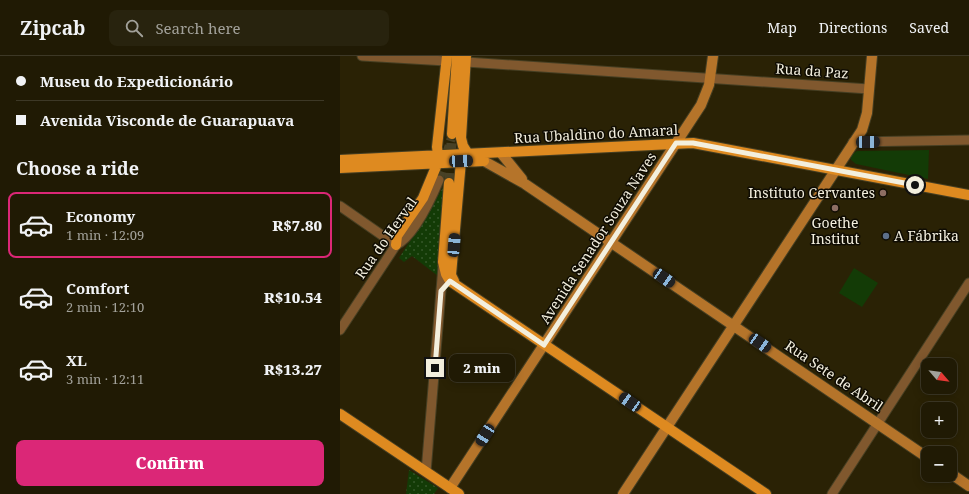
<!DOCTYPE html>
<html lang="en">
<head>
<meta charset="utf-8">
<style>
	:root { --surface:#201a04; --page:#28230e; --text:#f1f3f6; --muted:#a2a19a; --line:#3d3826; --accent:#db2777 }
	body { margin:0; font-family:"Noto Serif",serif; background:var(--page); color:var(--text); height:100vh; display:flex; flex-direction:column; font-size:15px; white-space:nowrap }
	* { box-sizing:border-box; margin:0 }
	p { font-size:13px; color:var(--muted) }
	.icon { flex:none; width:22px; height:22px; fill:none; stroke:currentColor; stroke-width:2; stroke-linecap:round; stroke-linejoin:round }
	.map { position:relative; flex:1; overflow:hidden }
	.drawer { display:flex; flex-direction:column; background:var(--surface); width:340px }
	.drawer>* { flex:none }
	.top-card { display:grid; align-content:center; height:88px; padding:0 16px; background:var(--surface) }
	.needle { width:26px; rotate:118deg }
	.buttons { position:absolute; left:581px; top:302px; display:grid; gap:8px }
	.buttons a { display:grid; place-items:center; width:36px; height:36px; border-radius:8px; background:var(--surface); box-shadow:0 2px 10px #0003,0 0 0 1px var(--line); font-size:20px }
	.end { position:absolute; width:18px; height:18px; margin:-9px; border:5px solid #f3efde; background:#111; box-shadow:0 0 0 2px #111 }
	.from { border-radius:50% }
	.bubble { position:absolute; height:28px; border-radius:8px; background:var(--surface); box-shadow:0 2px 10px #0003,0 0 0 1px var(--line); font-size:13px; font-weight:800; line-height:28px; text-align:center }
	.car { position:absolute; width:12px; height:24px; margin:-12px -6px; border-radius:5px; box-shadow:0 0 3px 1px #0007; background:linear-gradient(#222 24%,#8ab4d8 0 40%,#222 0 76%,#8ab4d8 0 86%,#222 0) }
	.top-card b { display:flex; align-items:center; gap:14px; height:38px; font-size:15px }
	.top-card b+b { border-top:1px solid var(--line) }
	.top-card i { width:10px; height:10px; background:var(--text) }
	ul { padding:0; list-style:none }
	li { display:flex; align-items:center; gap:12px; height:66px; margin:0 8px 6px; padding:0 8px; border:2px solid transparent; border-radius:8px }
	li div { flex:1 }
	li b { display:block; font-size:15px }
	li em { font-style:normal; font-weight:800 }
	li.active { border-color:var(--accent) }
	li>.icon { width:36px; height:36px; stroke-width:1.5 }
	h2 { padding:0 16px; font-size:18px; line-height:48px }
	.action { display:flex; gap:8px; margin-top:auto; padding:8px 16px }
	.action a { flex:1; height:46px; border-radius:8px; background:var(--accent); color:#fff; font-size:16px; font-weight:800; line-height:46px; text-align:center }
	header { display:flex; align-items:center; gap:24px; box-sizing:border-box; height:56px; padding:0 20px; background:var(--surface); border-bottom:1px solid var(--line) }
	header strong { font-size:19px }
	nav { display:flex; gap:22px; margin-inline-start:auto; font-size:14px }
	.search { width:280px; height:36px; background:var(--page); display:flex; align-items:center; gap:10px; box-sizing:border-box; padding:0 14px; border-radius:8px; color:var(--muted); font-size:15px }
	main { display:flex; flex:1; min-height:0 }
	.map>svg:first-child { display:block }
</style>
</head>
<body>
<header>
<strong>Zipcab</strong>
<div class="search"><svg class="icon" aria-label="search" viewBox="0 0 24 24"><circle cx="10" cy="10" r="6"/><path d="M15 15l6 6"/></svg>Search here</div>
<nav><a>Map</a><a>Directions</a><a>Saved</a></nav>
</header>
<main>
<section class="drawer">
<div class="top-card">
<b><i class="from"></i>Museu do Expedicionário</b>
<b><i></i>Avenida Visconde de Guarapuava</b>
</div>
<h2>Choose a ride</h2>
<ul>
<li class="active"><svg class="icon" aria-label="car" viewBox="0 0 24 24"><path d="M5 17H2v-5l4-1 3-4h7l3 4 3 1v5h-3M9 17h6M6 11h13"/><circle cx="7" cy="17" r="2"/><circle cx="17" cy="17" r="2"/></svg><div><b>Economy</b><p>1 min · 12:09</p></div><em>R$7.80</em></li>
<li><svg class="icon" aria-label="car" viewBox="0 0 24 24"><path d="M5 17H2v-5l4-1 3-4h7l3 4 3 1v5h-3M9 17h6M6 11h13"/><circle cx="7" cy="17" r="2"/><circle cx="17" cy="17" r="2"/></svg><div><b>Comfort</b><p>2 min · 12:10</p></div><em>R$10.54</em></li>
<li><svg class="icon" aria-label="car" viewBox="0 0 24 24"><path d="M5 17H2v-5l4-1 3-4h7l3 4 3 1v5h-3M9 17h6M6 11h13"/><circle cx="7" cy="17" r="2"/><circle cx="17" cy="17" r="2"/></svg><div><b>XL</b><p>3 min · 12:11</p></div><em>R$13.27</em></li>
</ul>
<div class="action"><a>Confirm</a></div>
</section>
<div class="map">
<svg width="629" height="438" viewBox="0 0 629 438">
	<defs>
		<pattern id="park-dots" width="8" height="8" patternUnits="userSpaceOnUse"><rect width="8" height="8" fill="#133b06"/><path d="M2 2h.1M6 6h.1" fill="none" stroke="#36582a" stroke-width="1.8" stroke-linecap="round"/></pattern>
	</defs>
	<rect width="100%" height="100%" fill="#2a2205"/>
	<!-- green -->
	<path fill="#133b06" d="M589,94L588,123L516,108L511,104V99L517,95Z
		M514,212L538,227L522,251L499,237Z"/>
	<!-- park -->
	<path fill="url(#park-dots)" d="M106,126L98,220L72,200L64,206L59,202L89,156Z
		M69,414L98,432L94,438H66Z"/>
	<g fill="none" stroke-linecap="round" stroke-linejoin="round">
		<!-- minor-tunnel -->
		<path stroke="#484126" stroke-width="9" stroke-dasharray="9 4.5" stroke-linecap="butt" d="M99,124L111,83"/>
		<!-- primary-tunnel -->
		<path stroke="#484126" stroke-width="10" stroke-dasharray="10 5" stroke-linecap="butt" d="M109,127L112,78"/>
		<!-- minor casing -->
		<g stroke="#463f23" stroke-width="11">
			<path id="minor" d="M22,0L106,5
				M126,6L529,33
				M513,86L629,84
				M0,150L56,189
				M0,274L56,189C74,180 91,143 99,124
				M86,416L103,210
				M492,438L629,227"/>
		</g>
		<!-- secondary casing -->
		<g stroke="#463f23" stroke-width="12">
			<path id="secondary" d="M161,97L182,123
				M144,105L185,128L588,402
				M610,417L629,430
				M110,432L361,49L369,29L373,0
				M283,438L522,74L527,57L532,0"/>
		</g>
		<!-- primary casing -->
		<g stroke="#463f23" stroke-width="12">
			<path id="primary" d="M126,0L121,82L123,90L128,98
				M112,78L117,0
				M98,99L97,91L107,0
				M0,104L353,87L629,139
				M0,112L144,105
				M109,127L103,206L106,218L110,225L426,438
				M56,189L57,180L83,142L98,106
				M114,225L111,219L121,105
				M0,358L119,438"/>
		</g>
		<!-- minor -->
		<use href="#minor" stroke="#80582e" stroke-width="9"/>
		<!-- secondary -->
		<use href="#secondary" stroke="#b5742a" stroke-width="10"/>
		<!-- primary -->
		<use href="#primary" stroke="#de8a20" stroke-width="10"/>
	</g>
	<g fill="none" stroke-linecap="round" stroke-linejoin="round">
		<!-- route -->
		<path stroke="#f3efde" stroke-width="5" d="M95,312L101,235L110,225L204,289L336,87H353L575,129"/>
	</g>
	<!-- markers -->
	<g fill="#8d6e63" stroke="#0f0c03" stroke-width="1.5">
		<circle cx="543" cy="137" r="4"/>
		<circle cx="495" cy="152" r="4"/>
	</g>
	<circle fill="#5c6f8a" stroke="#0f0c03" stroke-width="1.5" cx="546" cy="180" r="4"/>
	<g text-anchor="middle" stroke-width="3" stroke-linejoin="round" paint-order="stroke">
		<!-- street labels -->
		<g font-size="14" fill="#f3efde" stroke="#0f0c03">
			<text transform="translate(472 15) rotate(4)" y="5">Rua da Paz</text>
			<text transform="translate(256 78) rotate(-3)" y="5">Rua Ubaldino do Amaral</text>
			<text transform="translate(46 182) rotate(-55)" y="5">Rua do Herval</text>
			<text transform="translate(258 182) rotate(-57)" y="5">Avenida Senador Souza Naves</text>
			<text transform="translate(494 320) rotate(34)" y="5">Rua Sete de Abril</text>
		</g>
		<!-- poi labels -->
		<g font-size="14" fill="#f3efde" stroke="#0f0c03" text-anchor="end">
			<text x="535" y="142">Instituto Cervantes</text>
			<text x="495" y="172" text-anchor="middle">Goethe<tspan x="495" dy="16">Institut</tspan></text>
			<text x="554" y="185" text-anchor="start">A Fábrika</text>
		</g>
	</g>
</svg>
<div class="buttons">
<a><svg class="needle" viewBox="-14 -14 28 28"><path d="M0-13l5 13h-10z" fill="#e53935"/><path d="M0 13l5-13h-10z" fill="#a2a19a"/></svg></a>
<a>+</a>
<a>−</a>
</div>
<i class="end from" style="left:575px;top:129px"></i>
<i class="end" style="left:95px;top:312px"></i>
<div class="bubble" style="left:109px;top:298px;width:66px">2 min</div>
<i class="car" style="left:528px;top:86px;rotate:89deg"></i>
<i class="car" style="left:121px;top:105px;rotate:87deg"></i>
<i class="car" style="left:114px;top:189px;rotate:5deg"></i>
<i class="car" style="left:324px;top:222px;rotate:124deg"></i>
<i class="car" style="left:420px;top:287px;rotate:124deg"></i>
<i class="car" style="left:290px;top:346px;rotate:304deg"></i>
<i class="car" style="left:145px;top:379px;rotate:213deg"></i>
</div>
</main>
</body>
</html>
